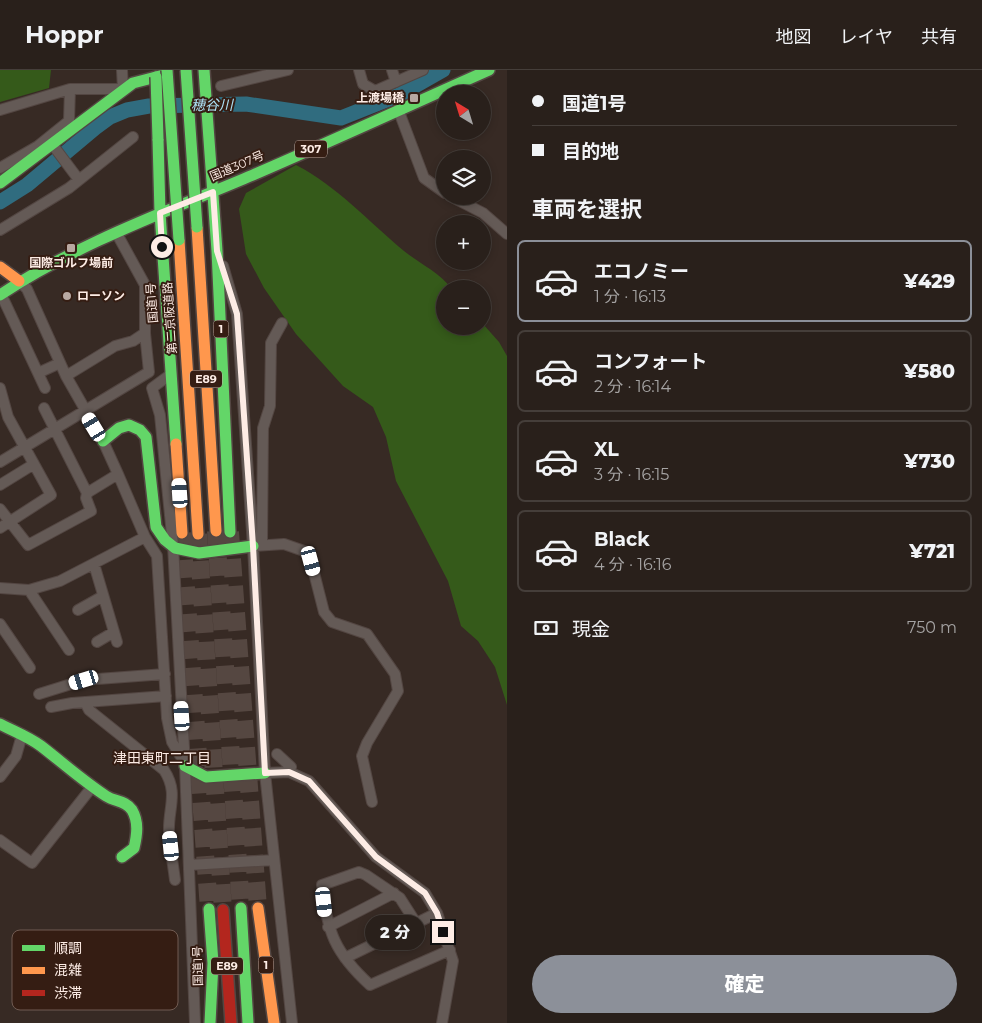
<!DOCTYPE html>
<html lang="ja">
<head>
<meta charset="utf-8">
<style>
	:root { --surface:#29201b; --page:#352d28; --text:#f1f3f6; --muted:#a5a3a3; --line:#453e3a; --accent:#8c9099 }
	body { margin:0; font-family:Montserrat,"Noto Sans JP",sans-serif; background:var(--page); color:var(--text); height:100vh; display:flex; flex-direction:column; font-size:19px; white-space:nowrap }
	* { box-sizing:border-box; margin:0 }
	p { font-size:16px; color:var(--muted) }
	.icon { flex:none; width:28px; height:28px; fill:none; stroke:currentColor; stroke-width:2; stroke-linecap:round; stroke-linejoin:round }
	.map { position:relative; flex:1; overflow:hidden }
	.details { display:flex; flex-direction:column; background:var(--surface); width:475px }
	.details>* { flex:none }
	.top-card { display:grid; align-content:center; height:110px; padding:0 25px; background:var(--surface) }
	.needle { width:32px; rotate:322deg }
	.buttons { position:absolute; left:436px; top:15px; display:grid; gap:10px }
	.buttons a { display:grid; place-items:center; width:55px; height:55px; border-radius:50%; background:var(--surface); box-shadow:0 2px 8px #0003,0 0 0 1px var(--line); font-size:25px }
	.end { position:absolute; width:22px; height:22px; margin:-11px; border:6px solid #fdece5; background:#111; box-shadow:0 0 0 2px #111 }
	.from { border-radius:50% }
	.bubble { position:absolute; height:35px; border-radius:18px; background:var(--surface); box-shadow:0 2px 8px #0003,0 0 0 1px var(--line); font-size:16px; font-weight:800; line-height:35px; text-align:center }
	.car { position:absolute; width:15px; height:30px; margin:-15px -8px; border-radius:6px; box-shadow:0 0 4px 1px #0007; background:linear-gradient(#fff 24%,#345 0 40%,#fff 0 76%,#345 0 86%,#fff 0) }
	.top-card b { display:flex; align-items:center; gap:18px; height:48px; font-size:19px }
	.top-card b+b { border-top:1px solid var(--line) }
	.top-card i { width:12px; height:12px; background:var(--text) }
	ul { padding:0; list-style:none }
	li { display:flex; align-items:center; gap:15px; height:82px; margin:0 10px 8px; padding:0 15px; border:2px solid var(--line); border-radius:8px }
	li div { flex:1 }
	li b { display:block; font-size:19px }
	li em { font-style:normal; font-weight:800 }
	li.current { border-color:var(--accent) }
	li>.icon { width:45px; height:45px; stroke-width:1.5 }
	h2 { padding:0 25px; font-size:22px; line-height:60px }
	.pay { display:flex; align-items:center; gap:12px; height:55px; padding:0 25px; font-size:19px }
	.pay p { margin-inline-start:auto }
	.primary-button { display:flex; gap:10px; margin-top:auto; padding:10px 25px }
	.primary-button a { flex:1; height:58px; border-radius:30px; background:var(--accent); color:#fff; font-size:20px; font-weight:800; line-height:58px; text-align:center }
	header { display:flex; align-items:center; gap:30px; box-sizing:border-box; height:70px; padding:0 25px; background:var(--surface); border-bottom:1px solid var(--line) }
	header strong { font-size:24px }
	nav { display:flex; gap:28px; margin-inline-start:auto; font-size:18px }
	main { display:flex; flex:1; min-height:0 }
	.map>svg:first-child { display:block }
</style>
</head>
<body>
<header>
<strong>Hoppr</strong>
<nav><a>地図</a><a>レイヤ</a><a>共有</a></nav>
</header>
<main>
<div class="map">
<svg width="507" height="953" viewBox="0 0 507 953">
	<rect width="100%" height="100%" fill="#372a24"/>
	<!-- green -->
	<path fill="#355a1a" d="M0,0H51L49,18L0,32Z
		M296,95C337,116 369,152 404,181C420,194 439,202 452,219H445V256H482L483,254L499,272L507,286V635L495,597L478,571L461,556L448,511L396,411L386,367L373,337L343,316L296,264L264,218L246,184L239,139L246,123Z"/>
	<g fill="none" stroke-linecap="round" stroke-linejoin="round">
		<!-- river -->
		<path stroke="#306c7f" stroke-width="15" d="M0,132L27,115L95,58L110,47L127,40L149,36L246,34L341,48L399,25L443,0"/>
		<!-- highway-tunnel -->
		<path stroke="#554741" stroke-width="18" stroke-dasharray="18 9" stroke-linecap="butt" d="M216,461L241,838
			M230,462L258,838
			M182,463L209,839
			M198,464L223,840"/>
		<!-- street casing -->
		<g stroke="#534642" stroke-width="12">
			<path id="street" d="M359,0L363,14L375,21L423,0
				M392,0L396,12
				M221,16L288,0
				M398,39L424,108L445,123
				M0,40L70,19H123L122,0
				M52,74L79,110
				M0,98L38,76L69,51L70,19
				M450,126L483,143L507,164
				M0,160L69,118L133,67
				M223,196L237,244L253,476L265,703L292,953
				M19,211L27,219L66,306L103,371L118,404L87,423
				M1,224L45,318
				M38,303L60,293
				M171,304L152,318L160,345L173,475L185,696L195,953
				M66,306L115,276L133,271L145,263
				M0,318L8,347L51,425L0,458
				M0,392L149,302L145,263V215L117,164
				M118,404L145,467L157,486L167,648L172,672L184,692
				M0,415L34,394
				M0,439L28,475L91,441L86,428L87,423L44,338
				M262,475L263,358L270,336L271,273L282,253
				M253,476L284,474L304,481L311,491L324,542L332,552L367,564L395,604L398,621L367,673L362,686L372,732
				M94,494L117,572
				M0,518L29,520L60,511L145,467
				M29,520L69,580
				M78,540L103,526
				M0,554L30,598
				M97,572L114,562
				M39,624L84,610L165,604
				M85,632L89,640L164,700C179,723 168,738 169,762C170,778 173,794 175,810
				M51,637L72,633L166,626
				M277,684L291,697L289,702
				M265,703L289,702L309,711L376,787L425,823L437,843L453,891L442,953
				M0,707L16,686L22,665
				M0,770L32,793L92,717
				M189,795L274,790
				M416,853L400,828L366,805L359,802L322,815C327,862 335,883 370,915L450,880
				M328,857L394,823
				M345,888L437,843"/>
		</g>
		<!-- fast casing -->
		<g stroke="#534642" stroke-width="14">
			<path id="fast" d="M204,0L217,181L230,462
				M158,69L160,143L176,374
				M0,113L133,13L164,5
				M0,225C78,173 168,141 253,105C332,71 410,35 489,0
				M103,371L119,358L129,355L140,360L146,367L156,457L165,470L175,478L199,483L253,476
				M0,654C13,661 29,667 41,676C63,693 83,711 106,726C115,732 125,730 132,740C139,752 137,765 134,778L122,787
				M185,696L206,707L265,703
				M241,838L248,953
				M209,839L213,893L210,953"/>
		</g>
		<!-- slow casing -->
		<g stroke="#534642" stroke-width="14">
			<path id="slow" d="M197,157L216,461
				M179,170L198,464
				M0,197L19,211
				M176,374L182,463
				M258,838L274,953"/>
		</g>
		<!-- jam casing -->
		<g stroke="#534642" stroke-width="14">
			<path id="jam" d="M223,840L231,953"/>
		</g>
		<!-- street -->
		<use href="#street" stroke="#645a56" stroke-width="10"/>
		<!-- fast -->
		<use href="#fast" stroke="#63d668" stroke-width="11"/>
		<!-- slow -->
		<use href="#slow" stroke="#ff974d" stroke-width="11"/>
		<!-- jam -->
		<use href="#jam" stroke="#b3261e" stroke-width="11"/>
		<!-- fast-bridge casing -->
		<g stroke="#534642" stroke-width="14" stroke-linecap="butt">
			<path id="fast-bridge" d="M167,0L179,170
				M186,0L197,157
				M156,7L158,69"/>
		</g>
		<!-- fast-bridge -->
		<use href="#fast-bridge" stroke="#63d668" stroke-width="11"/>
	</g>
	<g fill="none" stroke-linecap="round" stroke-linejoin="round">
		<!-- route -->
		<path stroke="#fdece5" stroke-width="6" d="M162,177L160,143L213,122L217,181L237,244L253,476L265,703L289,702L309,711L376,787L425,823L437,843L443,862"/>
	</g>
	<!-- markers -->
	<g fill="#b8a8a1" stroke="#351d13" stroke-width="2">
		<rect x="409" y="23" width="10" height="10" rx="2.5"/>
		<rect x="66" y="173" width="10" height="10" rx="2.5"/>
		<circle cx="67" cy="226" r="5"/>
	</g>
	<g text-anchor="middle" stroke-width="4" stroke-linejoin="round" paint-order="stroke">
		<!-- shield labels -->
		<g fill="#351d13" stroke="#c1aea6" stroke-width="1">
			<rect x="295" y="70.5" width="32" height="17" rx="4"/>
			<rect x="213.5" y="250.5" width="15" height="17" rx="4"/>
			<rect x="190" y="300.5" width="32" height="17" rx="4"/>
			<rect x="258.5" y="886.5" width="15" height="17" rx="4"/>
			<rect x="211" y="887.5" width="32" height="17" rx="4"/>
		</g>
		<g font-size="11" font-weight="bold" fill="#fdece5">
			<text x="311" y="83">307</text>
			<text x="221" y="263">1</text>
			<text x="206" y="313">E89</text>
			<text x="266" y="899">1</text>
			<text x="227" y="900">E89</text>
		</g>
		<!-- poi labels -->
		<g font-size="12" font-weight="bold" fill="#fdece5" stroke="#351d13" text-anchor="end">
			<text x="404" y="32">上渡場橋</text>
			<text x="71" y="197" text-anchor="middle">国際ゴルフ場前</text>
			<text x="77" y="230" text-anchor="start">ローソン</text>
		</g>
		<!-- street labels -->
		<g font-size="12" fill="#fdece5" stroke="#351d13">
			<text transform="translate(237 96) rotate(-23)" y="4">国道307号</text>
			<text transform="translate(152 233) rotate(-94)" y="4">国道1号</text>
			<text transform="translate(170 248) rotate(-94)" y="4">第二京阪道路</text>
			<text transform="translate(198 896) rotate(-91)" y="4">国道1号</text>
		</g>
		<!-- water labels -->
		<g font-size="14" font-style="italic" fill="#ade3f8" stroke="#351d13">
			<text transform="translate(212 35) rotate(-1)" y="5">穂谷川</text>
		</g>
		<!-- neighbourhood labels -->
		<g font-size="14" fill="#fdece5" stroke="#351d13">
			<text x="162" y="693">津田東町二丁目</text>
		</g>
	</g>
	<!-- legend -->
	<rect x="12" y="860" width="166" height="80" rx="8" fill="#351d13" stroke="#715b52" stroke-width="1"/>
	<rect x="22" y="875" width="23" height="6" fill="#63d668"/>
	<rect x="22" y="897" width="23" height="7" fill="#ff974d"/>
	<rect x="22" y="920" width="23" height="6" fill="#b3261e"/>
	<g font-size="14" fill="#fdece5">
		<text x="54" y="883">順調</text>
		<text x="54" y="905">混雑</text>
		<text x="54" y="928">渋滞</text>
	</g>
</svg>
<div class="buttons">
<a><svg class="needle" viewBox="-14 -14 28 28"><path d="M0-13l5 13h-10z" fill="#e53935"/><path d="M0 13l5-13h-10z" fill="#a5a3a3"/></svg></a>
<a><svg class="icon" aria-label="layers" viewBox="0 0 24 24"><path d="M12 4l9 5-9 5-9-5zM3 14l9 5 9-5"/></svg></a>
<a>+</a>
<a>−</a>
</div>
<i class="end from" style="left:162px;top:177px"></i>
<i class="end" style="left:443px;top:862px"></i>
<div class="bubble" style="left:365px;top:845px;width:60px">2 分</div>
<i class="car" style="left:94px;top:357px;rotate:329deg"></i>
<i class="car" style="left:180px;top:423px;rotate:356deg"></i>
<i class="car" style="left:311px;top:491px;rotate:165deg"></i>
<i class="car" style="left:84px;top:610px;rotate:253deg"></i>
<i class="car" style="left:182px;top:646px;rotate:356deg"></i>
<i class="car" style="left:171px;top:776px;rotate:354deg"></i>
<i class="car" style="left:324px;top:832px;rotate:174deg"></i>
</div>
<section class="details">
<div class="top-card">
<b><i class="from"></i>国道1号</b>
<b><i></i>目的地</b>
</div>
<h2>車両を選択</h2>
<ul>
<li class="current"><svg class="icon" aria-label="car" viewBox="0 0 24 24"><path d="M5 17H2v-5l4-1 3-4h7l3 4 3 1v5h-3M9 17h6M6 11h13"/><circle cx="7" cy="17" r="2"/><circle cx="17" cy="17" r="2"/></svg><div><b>エコノミー</b><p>1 分 · 16:13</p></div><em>¥429</em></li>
<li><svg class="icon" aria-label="car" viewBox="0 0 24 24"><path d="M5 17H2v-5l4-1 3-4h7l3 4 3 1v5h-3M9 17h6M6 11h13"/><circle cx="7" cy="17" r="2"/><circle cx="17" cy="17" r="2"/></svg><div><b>コンフォート</b><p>2 分 · 16:14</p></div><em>¥580</em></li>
<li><svg class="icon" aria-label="car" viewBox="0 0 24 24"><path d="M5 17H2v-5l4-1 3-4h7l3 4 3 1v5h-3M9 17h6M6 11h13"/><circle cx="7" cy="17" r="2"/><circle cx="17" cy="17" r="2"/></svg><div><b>XL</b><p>3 分 · 16:15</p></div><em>¥730</em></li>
<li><svg class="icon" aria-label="car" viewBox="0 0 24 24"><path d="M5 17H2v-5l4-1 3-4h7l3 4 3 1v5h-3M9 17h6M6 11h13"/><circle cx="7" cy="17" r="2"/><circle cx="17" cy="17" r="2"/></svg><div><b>Black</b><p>4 分 · 16:16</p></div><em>¥721</em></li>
</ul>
<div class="pay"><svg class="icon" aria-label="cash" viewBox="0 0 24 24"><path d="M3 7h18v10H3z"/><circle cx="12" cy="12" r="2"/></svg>現金<p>750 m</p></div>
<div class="primary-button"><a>確定</a></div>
</section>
</main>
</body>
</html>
